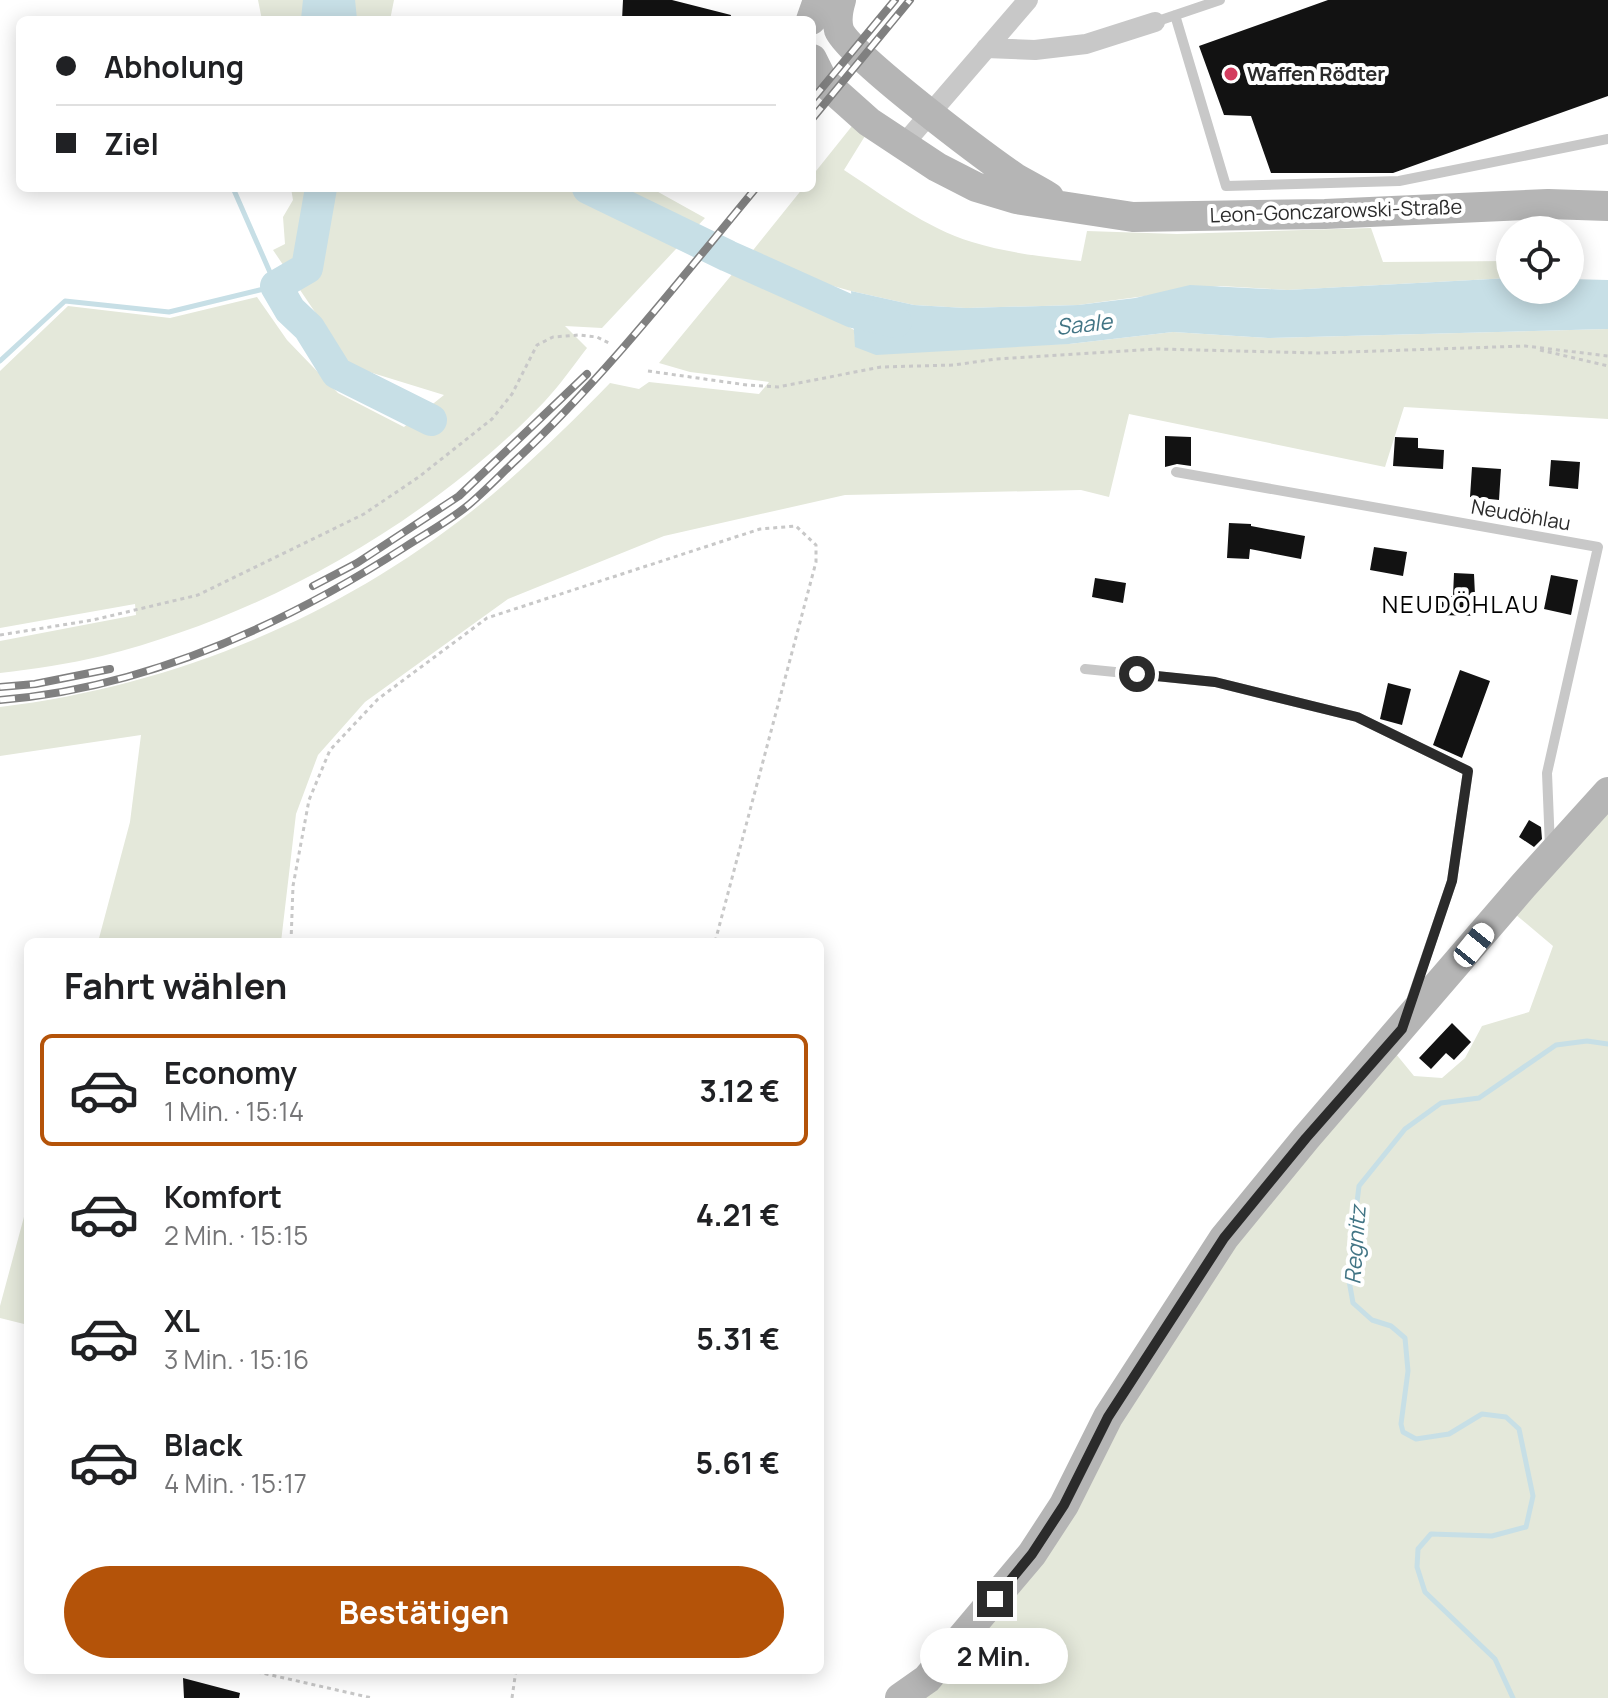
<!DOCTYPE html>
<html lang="de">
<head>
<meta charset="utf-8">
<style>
	:root { --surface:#fff; --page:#f2f2f2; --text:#202124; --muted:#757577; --line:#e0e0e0; --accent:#b45309 }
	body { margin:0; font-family:Manrope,sans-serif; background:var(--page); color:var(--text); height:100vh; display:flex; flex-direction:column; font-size:30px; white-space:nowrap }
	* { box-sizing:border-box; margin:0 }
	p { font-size:26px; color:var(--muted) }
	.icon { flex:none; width:44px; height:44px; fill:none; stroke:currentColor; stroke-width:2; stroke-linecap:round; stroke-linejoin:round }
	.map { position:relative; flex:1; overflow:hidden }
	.side { position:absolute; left:24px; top:938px; width:800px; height:736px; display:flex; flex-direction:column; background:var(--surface); border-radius:12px; box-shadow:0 4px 20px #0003 }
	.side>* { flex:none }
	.banner { position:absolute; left:16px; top:16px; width:800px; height:176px; border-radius:12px; box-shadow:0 4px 20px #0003; display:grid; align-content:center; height:176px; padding:0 40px; background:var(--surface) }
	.buttons { position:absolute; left:1496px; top:216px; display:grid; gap:16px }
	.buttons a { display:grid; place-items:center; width:88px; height:88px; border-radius:50%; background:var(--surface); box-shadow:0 4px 20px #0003; font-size:40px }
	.end { position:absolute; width:36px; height:36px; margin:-18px; border:10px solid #2b2b2b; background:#fff; box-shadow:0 0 0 4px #fff }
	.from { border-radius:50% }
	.bubble { position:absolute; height:56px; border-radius:28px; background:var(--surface); box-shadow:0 4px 20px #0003; font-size:26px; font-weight:700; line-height:56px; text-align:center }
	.car { position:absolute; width:24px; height:48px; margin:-24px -12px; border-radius:10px; box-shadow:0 0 6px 2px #0007; background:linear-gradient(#fff 24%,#345 0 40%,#fff 0 76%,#345 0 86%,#fff 0) }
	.banner b { display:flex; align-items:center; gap:28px; height:76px; font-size:30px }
	.banner b+b { border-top:2px solid var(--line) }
	.banner i { width:20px; height:20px; background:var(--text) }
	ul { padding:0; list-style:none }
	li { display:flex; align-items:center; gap:24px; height:112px; margin:0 16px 12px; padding:0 24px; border:4px solid transparent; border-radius:12px }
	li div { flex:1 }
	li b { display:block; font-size:30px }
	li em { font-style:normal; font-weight:700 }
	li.current { border-color:var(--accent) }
	li>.icon { width:72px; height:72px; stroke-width:1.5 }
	h2 { padding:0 40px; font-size:36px; line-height:96px }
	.button { display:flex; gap:16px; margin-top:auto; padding:16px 40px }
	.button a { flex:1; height:92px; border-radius:48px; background:var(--accent); color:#fff; font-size:32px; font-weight:700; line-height:92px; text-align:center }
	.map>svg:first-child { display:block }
</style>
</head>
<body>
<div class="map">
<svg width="1608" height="1698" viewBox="0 0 1608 1698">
	<rect width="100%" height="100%" fill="#fff"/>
	<!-- green -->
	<path fill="#e4e8da" d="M258,0H394L390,20H262Z
		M852,126L865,136L844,170C884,196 926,228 972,242C1008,253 1044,257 1081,261L1087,231L1177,234L1371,228L1383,262L1510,261V278L1287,290L1220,286L1078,305L966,308L914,305L851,291L808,279L750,254L803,188H812V176Z
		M291,188H651L705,218L602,328L565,326L587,348C573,366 560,385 545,401C430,522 264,616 102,656C69,664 34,669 0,673V641L136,615L135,604L0,628V371L68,306L170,318L257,297L287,340L338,393L404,427L444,395L340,363L317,315L273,250L285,244L283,217L293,200Z
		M734,272L828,314L854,330L856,347L1069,344L1173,332L1268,338L1608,329V419L1404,407L1385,467L1129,414L1109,497L1081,490L845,495L664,536L508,599L365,702L318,755L296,814L281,942H98L130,822L141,735L0,756V707C172,686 335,619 472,511C521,472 566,428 610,383L639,389L649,382L759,394L769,382L690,372L659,363Z
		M1608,800V1698H903L943,1668L1229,1240L1396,1054L1414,1076L1442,1078L1465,1058L1482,1026L1529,1012L1553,946L1509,909Z
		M28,1202V1325L0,1318V1306Z"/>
	<!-- water -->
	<path fill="#c7dfe6" d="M1510,278V290H1570V279L1608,280V329L1268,338L1173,332L1069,344L876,355L855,347L851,291L914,305L966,308L1078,305L1135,298L1190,285L1287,290Z"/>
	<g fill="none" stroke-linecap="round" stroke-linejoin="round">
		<!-- stream -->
		<path stroke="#c7dfe6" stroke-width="5" d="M0,361L65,301L169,312L276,286L233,188
			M1513,1698L1495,1659L1425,1592L1417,1567L1418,1549L1431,1534L1492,1536L1526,1527L1533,1496L1519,1429L1506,1417L1482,1414L1449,1434L1416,1439L1403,1432L1401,1424L1408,1371L1405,1338L1391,1326L1372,1320L1353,1303L1348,1275L1359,1186L1405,1129L1441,1103L1479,1098L1556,1045L1587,1041L1608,1044"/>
		<!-- river -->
		<path stroke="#c7dfe6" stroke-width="32" d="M339,0L341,20
			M317,20L319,0
			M321,188L307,268L276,286L290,310L309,328L337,373L431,420
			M588,188L728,256L853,312L896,322"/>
	</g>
	<!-- building -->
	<path fill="#121212" d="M623,0H672L731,15L730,20H622Z
		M1328,0H1608V96L1393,173H1271L1251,116L1224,115L1199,46Z
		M1165,436L1191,437V466L1177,464L1165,467Z
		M1395,437L1418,438V448L1444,450L1443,469L1393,466Z
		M1551,460L1580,462L1578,489L1549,486Z
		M1472,467L1501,469L1499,500L1470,497Z
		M1229,523L1251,524V526L1305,536L1301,559L1250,549L1249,559L1227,558Z
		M1374,547L1407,552L1403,576L1370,570Z
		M1454,573L1474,574L1476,616L1440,615V596H1453Z
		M1551,575L1578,580L1571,615L1544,609Z
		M1095,578L1126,583L1123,603L1092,597Z
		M1460,670L1490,681L1462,758L1433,745Z
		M1388,683L1411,689L1402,725L1380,719Z
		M1529,820L1541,827L1542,839L1534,847L1519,837Z
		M1452,1023L1471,1042L1454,1060L1446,1053L1431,1069L1419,1058Z
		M183,1678L240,1693L239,1698H184Z"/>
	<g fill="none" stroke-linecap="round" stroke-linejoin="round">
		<!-- path -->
		<path stroke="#c8c8c8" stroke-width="3" stroke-dasharray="4 4" stroke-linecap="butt" d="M1540,350L1608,366
			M648,371L747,385L778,387L881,367L954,365L996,359L1158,349L1319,353L1525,346L1608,356
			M0,635L93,620L198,595L364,514L420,476L492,419L512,394L537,345L553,337L579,335L597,337L609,343
			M291,942L293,886L309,800L330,750L378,699L487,618L760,529L796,526L816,545V562L715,942
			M249,1670L372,1698
			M512,1698L516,1670"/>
		<!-- lane -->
		<path stroke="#c8c8c8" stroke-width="10" d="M1175,15L1226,186L1399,181L1608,139
			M1155,22L1220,0
			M1176,472L1598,547L1547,773L1550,847
			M1085,669L1215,682L1357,717L1468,771L1452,881L1412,998"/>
		<!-- street -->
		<path stroke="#c8c8c8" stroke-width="20" d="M986,48L1035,50L1086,44L1155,22
			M903,145L1028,0"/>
		<!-- secondary -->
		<path stroke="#b5b5b5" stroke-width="30" d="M841,0C838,10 836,20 839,30C848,55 988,159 1017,179C1028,185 1039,191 1049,197
			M811,20L818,0
			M812,59L823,81L869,122L937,167L976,187L1016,199L1133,217L1325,214L1548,204L1608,206
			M900,1698L927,1679L1032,1554L1064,1505L1108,1417L1224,1238L1306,1138L1523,886L1608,792"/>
		<!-- rail casing -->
		<g stroke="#808080" stroke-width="8">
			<path id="rail" d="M812,100L895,0
				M812,119L910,0
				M313,586L357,563L459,496L587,374
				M0,687L35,684L110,669
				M0,700C145,688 284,625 405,547C425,534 447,522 466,507C483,493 499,476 515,461C604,378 678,282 756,188"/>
		</g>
		<!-- rail -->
		<use href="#rail" stroke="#fff" stroke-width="5" stroke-dasharray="15" stroke-linecap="butt"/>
	</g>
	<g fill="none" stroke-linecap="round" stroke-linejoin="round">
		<!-- route -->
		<path stroke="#2b2b2b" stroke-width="10" d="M995,1599L1032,1554L1064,1505L1108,1417L1224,1238L1306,1138L1402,1029L1452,881L1468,771L1357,717L1215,682L1137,674"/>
	</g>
	<!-- markers -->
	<circle fill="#d33d5f" stroke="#fff" stroke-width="3" cx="1231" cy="74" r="8"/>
	<g text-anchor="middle" stroke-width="8" stroke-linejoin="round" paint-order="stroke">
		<!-- poi labels -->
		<g font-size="20" font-weight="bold" fill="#2b2b2b" stroke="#fff" text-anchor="start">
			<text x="1247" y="81">Waffen Rödter</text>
		</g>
		<!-- street labels -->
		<g font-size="20" fill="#2b2b2b" stroke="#fff">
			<text transform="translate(1336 211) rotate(-2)" y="7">Leon-Gonczarowski-Straße</text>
			<text transform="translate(1521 515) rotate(10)" y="7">Neudöhlau</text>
		</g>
		<!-- water labels -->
		<g font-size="22" font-style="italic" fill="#427585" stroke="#fff">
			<text transform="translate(1084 324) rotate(-6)" y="8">Saale</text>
			<text transform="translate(1355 1245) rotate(-86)" y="8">Regnitz</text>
		</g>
		<!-- quarter labels -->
		<g font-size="24" letter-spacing="2" fill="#000" stroke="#fff">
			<text x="1461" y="613">NEUDÖHLAU</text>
		</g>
	</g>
</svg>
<div class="buttons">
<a><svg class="icon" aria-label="locate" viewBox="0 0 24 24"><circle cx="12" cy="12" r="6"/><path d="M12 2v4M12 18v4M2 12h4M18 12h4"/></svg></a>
</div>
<i class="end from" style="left:1137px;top:674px"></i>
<i class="end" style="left:995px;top:1599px"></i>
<div class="bubble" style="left:920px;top:1628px;width:148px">2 Min.</div>
<i class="car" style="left:1474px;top:945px;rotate:39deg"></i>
<div class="banner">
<b><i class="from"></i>Abholung</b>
<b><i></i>Ziel</b>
</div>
<section class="side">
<h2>Fahrt wählen</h2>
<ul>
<li class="current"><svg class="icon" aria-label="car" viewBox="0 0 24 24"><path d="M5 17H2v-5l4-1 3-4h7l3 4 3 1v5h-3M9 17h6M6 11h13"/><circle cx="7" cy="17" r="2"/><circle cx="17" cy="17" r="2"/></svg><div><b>Economy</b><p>1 Min. · 15:14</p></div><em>3.12 €</em></li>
<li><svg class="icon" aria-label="car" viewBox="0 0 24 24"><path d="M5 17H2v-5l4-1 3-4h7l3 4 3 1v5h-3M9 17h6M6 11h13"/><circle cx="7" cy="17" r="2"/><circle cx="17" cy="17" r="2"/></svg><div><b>Komfort</b><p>2 Min. · 15:15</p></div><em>4.21 €</em></li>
<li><svg class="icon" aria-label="car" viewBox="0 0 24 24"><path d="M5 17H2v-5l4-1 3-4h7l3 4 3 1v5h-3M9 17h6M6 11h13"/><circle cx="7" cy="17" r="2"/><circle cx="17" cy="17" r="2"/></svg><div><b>XL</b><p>3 Min. · 15:16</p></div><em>5.31 €</em></li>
<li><svg class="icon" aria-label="car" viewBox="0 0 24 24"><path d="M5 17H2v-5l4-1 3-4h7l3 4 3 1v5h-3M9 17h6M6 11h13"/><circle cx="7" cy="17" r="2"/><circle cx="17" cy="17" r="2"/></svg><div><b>Black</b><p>4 Min. · 15:17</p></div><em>5.61 €</em></li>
</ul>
<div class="button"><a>Bestätigen</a></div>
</section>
</div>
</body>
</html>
